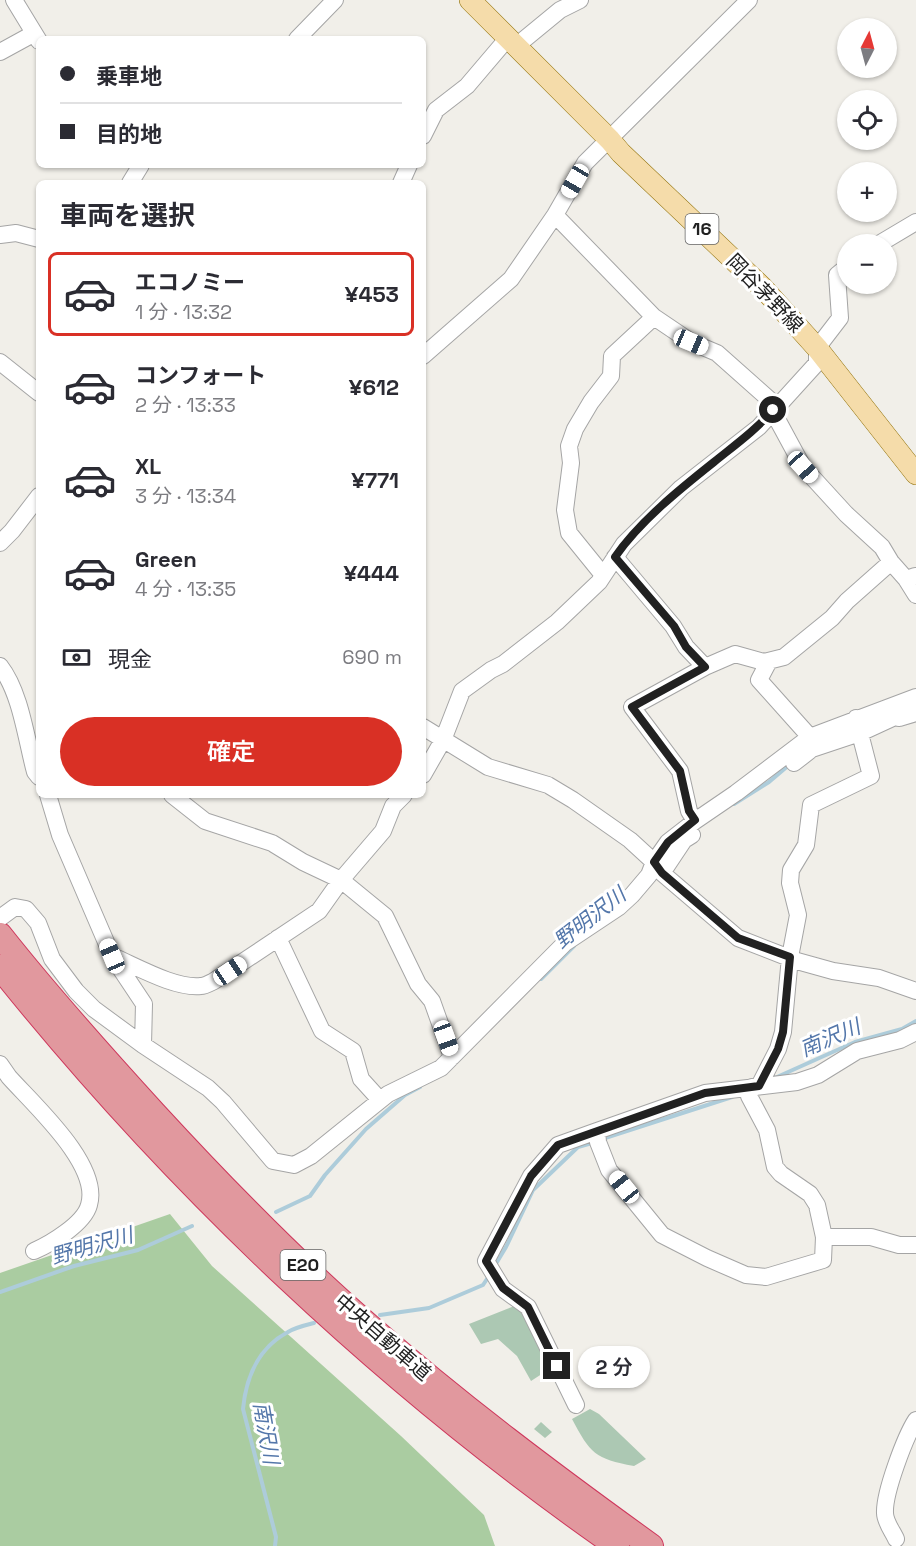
<!DOCTYPE html>
<html lang="ja">
<head>
<meta charset="utf-8">
<style>
	:root { --surface:#fff; --page:#f7f7f7; --text:#2b2b33; --muted:#7c7c81; --line:#e1e1e2; --accent:#d93025 }
	body { margin:0; font-family:"Space Grotesk","Noto Sans JP",sans-serif; background:var(--page); color:var(--text); height:100vh; display:flex; flex-direction:column; font-size:22px; white-space:nowrap }
	* { box-sizing:border-box; margin:0 }
	p { font-size:20px; color:var(--muted) }
	.icon { flex:none; width:33px; height:33px; fill:none; stroke:currentColor; stroke-width:2; stroke-linecap:round; stroke-linejoin:round }
	.map { position:relative; flex:1; overflow:hidden }
	.sheet { position:absolute; left:36px; top:180px; width:390px; height:618px; display:flex; flex-direction:column; background:var(--surface); border-radius:9px; box-shadow:0 2px 4px #0004 }
	.sheet>* { flex:none }
	.banner { position:absolute; left:36px; top:36px; width:390px; height:132px; border-radius:9px; box-shadow:0 2px 4px #0004; display:grid; align-content:center; height:132px; padding:0 24px; background:var(--surface) }
	.needle { width:39px; rotate:6deg }
	.tools { position:absolute; left:837px; top:18px; display:grid; gap:12px }
	.tools a { display:grid; place-items:center; width:60px; height:60px; border-radius:50%; background:var(--surface); box-shadow:0 2px 4px #0004; font-size:30px }
	.end { position:absolute; width:27px; height:27px; margin:-14px; border:8px solid #212121; background:#fff; box-shadow:0 0 0 3px #fff }
	.from { border-radius:50% }
	.bubble { position:absolute; height:42px; border-radius:21px; background:var(--surface); box-shadow:0 2px 4px #0004; font-size:20px; font-weight:600; line-height:42px; text-align:center }
	.car { position:absolute; width:18px; height:36px; margin:-18px -9px; border-radius:8px; box-shadow:0 0 4px 2px #0007; background:linear-gradient(#fff 24%,#345 0 40%,#fff 0 76%,#345 0 86%,#fff 0) }
	.banner b { display:flex; align-items:center; gap:21px; height:57px; font-size:22px }
	.banner b+b { border-top:2px solid var(--line) }
	.banner i { width:15px; height:15px; background:var(--text) }
	ul { padding:0; list-style:none }
	li { display:flex; align-items:center; gap:18px; height:84px; margin:0 12px 9px; padding:0 12px; border:3px solid transparent; border-radius:9px }
	li div { flex:1 }
	li b { display:block; font-size:22px }
	li em { font-style:normal; font-weight:600 }
	li.active { border-color:var(--accent) }
	li>.icon { width:54px; height:54px; stroke-width:1.5 }
	h2 { padding:0 24px; font-size:27px; line-height:72px }
	.pay { display:flex; align-items:center; gap:15px; height:66px; padding:0 24px; font-size:22px }
	.pay p { margin-inline-start:auto }
	.action { display:flex; gap:12px; margin-top:auto; padding:12px 24px }
	.action a { flex:1; height:69px; border-radius:36px; background:var(--accent); color:#fff; font-size:24px; font-weight:600; line-height:69px; text-align:center }
	.map>svg:first-child { display:block }
</style>
</head>
<body>
<div class="map">
<svg width="916" height="1546" viewBox="0 0 916 1546">
	<rect width="100%" height="100%" fill="#f1efe9"/>
	<!-- forest -->
	<path fill="#aacca1" d="M170,1214L212,1266L401,1436L484,1515L495,1546H0V1273Z"/>
	<!-- cemetery -->
	<path fill="#acc8b3" d="M517,1305L551,1368L531,1381L517,1356L498,1339L481,1344L469,1324Z
		M590,1409L599,1414L646,1459L634,1466C595,1459 590,1453 572,1419Z
		M541,1422L552,1432L545,1438L534,1429Z"/>
	<g fill="none" stroke-linecap="round" stroke-linejoin="round">
		<!-- stream -->
		<path stroke="#adccda" stroke-width="4" d="M734,804L769,782L789,765
			M541,979L574,946
			M777,1077L855,1042L902,1029L916,1021
			M602,1139L732,1097
			M276,1212L310,1196L325,1175L366,1129L405,1095L420,1087
			M494,1267L506,1247L533,1190L578,1147L592,1143
			M0,1292L74,1266L138,1250L192,1226
			M380,1315L429,1308L483,1285L489,1276
			M275,1546L276,1537L243,1409C246,1377 258,1348 288,1332C296,1327 306,1325 314,1323"/>
		<!-- minor casing -->
		<g stroke="#a5a5a5" stroke-width="18">
			<path id="minor" d="M14,0L39,41
				M297,39L335,0
				M515,47L560,10L580,0
				M0,52L33,34
				M423,136L436,110L467,86L507,39
				M130,183L141,165
				M401,183L409,165
				M555,215L654,317L691,342L717,353L771,401L777,419L803,467L846,514L882,547L891,562L906,579
				M0,235L16,233L39,239
				M879,244L916,222
				M423,356L511,279L555,215L585,163L749,0
				M0,362L39,393
				M0,543L12,531L39,496
				M615,557L673,626L686,647L705,667L735,654L764,662L784,657L832,618L847,601L891,562
				M603,575L569,533L565,510L571,463L569,446L575,429L591,402L611,376L612,356L654,317
				M915,576L906,579L916,595
				M769,661L759,680L810,737
				M0,666C21,693 26,739 35,772L39,777
				M897,708L899,718L916,713
				M423,727L488,767L548,785L573,800L630,840L654,862L662,873L738,938L797,961L833,971L879,978L916,991
				M794,763L812,749L860,733L899,715
				M423,775L443,740L462,691L491,670L503,664L557,622L599,582L624,544L681,488L759,427L817,363V348L840,318L837,275L848,266
				M48,795L60,835L112,956L144,1004L143,1045
				M172,795L205,821L272,843L303,862L341,880L385,916L418,984L432,1001L452,1057
				M695,821L689,811L680,771L632,707L705,667
				M662,873L684,840L692,835
				M0,918L15,907L26,909L38,923L52,959L76,991L94,1009L143,1045L208,1088L223,1102L273,1161L294,1165L311,1156L388,1094L441,1068L565,943L619,907L632,895L649,875L654,862L668,842L695,821L736,793L810,737L916,697
				M278,938L322,1031L353,1051L361,1079L380,1100
				M112,956C136,966 175,989 201,986C205,986 210,983 214,981L319,911L341,880L383,831L393,806L404,795
				M0,1064L9,1077C34,1105 101,1165 89,1205C84,1224 50,1244 34,1251
				M759,1086L778,1049L783,1032L790,957L798,915L790,883L791,870L806,845L811,805L871,776L856,718
				M752,1087L749,1096L767,1130L775,1167L781,1174L810,1194L817,1205L824,1237L823,1260L766,1277L746,1275L707,1258L662,1235L609,1170L598,1142L597,1131L705,1093L797,1082L818,1075L857,1051L900,1040L916,1032
				M824,1237H871L899,1245H916
				M576,1405L528,1307L503,1289L486,1261L531,1176L558,1145L597,1131
				M896,1539C893,1532 885,1522 885,1513C884,1493 905,1437 916,1420"/>
		</g>
		<!-- major casing -->
		<g stroke="#92730c" stroke-width="22">
			<path id="major" d="M470,0L610,140L621,153L763,288L817,348L916,474"/>
		</g>
		<!-- highway casing -->
		<g stroke="#ce375c" stroke-width="26">
			<path id="highway" d="M0,935C49,997 101,1055 154,1113C222,1187 293,1260 369,1326C459,1405 554,1476 651,1546
				M0,967C175,1186 387,1386 617,1546"/>
		</g>
		<!-- minor -->
		<use href="#minor" stroke="#fff" stroke-width="16"/>
		<!-- major -->
		<use href="#major" stroke="#f5dcaa" stroke-width="21"/>
		<!-- highway -->
		<use href="#highway" stroke="#e1989e" stroke-width="24"/>
	</g>
	<g fill="none" stroke-linecap="round" stroke-linejoin="round">
		<!-- route -->
		<path stroke="#212121" stroke-width="8" d="M557,1366L528,1307L503,1288L486,1261L531,1176L558,1145L705,1093L759,1086L778,1049L783,1032L790,957L738,938L662,873L654,862L668,842L695,820L689,811L680,771L632,707L705,667L686,647L674,626L615,557C640,521 680,489 714,462C735,445 756,430 773,410"/>
	</g>
	<g text-anchor="middle" stroke-width="6" stroke-linejoin="round" paint-order="stroke">
		<!-- shield labels -->
		<g fill="#fff" stroke="#646464" stroke-width="1.5">
			<rect x="685.5" y="214" width="33" height="30" rx="4.5"/>
			<rect x="280.5" y="1250" width="45" height="30" rx="4.5"/>
		</g>
		<g font-size="18" font-weight="bold" fill="#212121">
			<text x="702" y="235">16</text>
			<text x="303" y="1271">E20</text>
		</g>
		<!-- street labels -->
		<g font-size="20" fill="#212121" stroke="#fff">
			<text transform="translate(765 293) rotate(46)" y="7">岡谷茅野線</text>
			<text transform="translate(383 1337) rotate(41)" y="7">中央自動車道</text>
		</g>
		<!-- water labels -->
		<g font-size="21" font-style="italic" fill="#5477aa" stroke="#fff">
			<text transform="translate(590 918) rotate(-38)" y="7">野明沢川</text>
			<text transform="translate(830 1038) rotate(-23)" y="7">南沢川</text>
			<text transform="translate(92 1246) rotate(-16)" y="7">野明沢川</text>
			<text transform="translate(266 1433) rotate(80)" y="7">南沢川</text>
		</g>
	</g>
</svg>
<div class="tools">
<a><svg class="needle" viewBox="-14 -14 28 28"><path d="M0-13l5 13h-10z" fill="#e53935"/><path d="M0 13l5-13h-10z" fill="#7c7c81"/></svg></a>
<a><svg class="icon" aria-label="locate" viewBox="0 0 24 24"><circle cx="12" cy="12" r="6"/><path d="M12 2v4M12 18v4M2 12h4M18 12h4"/></svg></a>
<a>+</a>
<a>−</a>
</div>
<i class="end from" style="left:773px;top:410px"></i>
<i class="end" style="left:557px;top:1366px"></i>
<div class="bubble" style="left:578px;top:1346px;width:72px">2 分</div>
<i class="car" style="left:575px;top:181px;rotate:210deg"></i>
<i class="car" style="left:691px;top:342px;rotate:113deg"></i>
<i class="car" style="left:803px;top:467px;rotate:138deg"></i>
<i class="car" style="left:112px;top:956px;rotate:337deg"></i>
<i class="car" style="left:230px;top:971px;rotate:56deg"></i>
<i class="car" style="left:446px;top:1038px;rotate:160deg"></i>
<i class="car" style="left:624px;top:1187px;rotate:321deg"></i>
<div class="banner">
<b><i class="from"></i>乗車地</b>
<b><i></i>目的地</b>
</div>
<section class="sheet">
<h2>車両を選択</h2>
<ul>
<li class="active"><svg class="icon" aria-label="car" viewBox="0 0 24 24"><path d="M5 17H2v-5l4-1 3-4h7l3 4 3 1v5h-3M9 17h6M6 11h13"/><circle cx="7" cy="17" r="2"/><circle cx="17" cy="17" r="2"/></svg><div><b>エコノミー</b><p>1 分 · 13:32</p></div><em>¥453</em></li>
<li><svg class="icon" aria-label="car" viewBox="0 0 24 24"><path d="M5 17H2v-5l4-1 3-4h7l3 4 3 1v5h-3M9 17h6M6 11h13"/><circle cx="7" cy="17" r="2"/><circle cx="17" cy="17" r="2"/></svg><div><b>コンフォート</b><p>2 分 · 13:33</p></div><em>¥612</em></li>
<li><svg class="icon" aria-label="car" viewBox="0 0 24 24"><path d="M5 17H2v-5l4-1 3-4h7l3 4 3 1v5h-3M9 17h6M6 11h13"/><circle cx="7" cy="17" r="2"/><circle cx="17" cy="17" r="2"/></svg><div><b>XL</b><p>3 分 · 13:34</p></div><em>¥771</em></li>
<li><svg class="icon" aria-label="car" viewBox="0 0 24 24"><path d="M5 17H2v-5l4-1 3-4h7l3 4 3 1v5h-3M9 17h6M6 11h13"/><circle cx="7" cy="17" r="2"/><circle cx="17" cy="17" r="2"/></svg><div><b>Green</b><p>4 分 · 13:35</p></div><em>¥444</em></li>
</ul>
<div class="pay"><svg class="icon" aria-label="cash" viewBox="0 0 24 24"><path d="M3 7h18v10H3z"/><circle cx="12" cy="12" r="2"/></svg>現金<p>690 m</p></div>
<div class="action"><a>確定</a></div>
</section>
</div>
</body>
</html>
